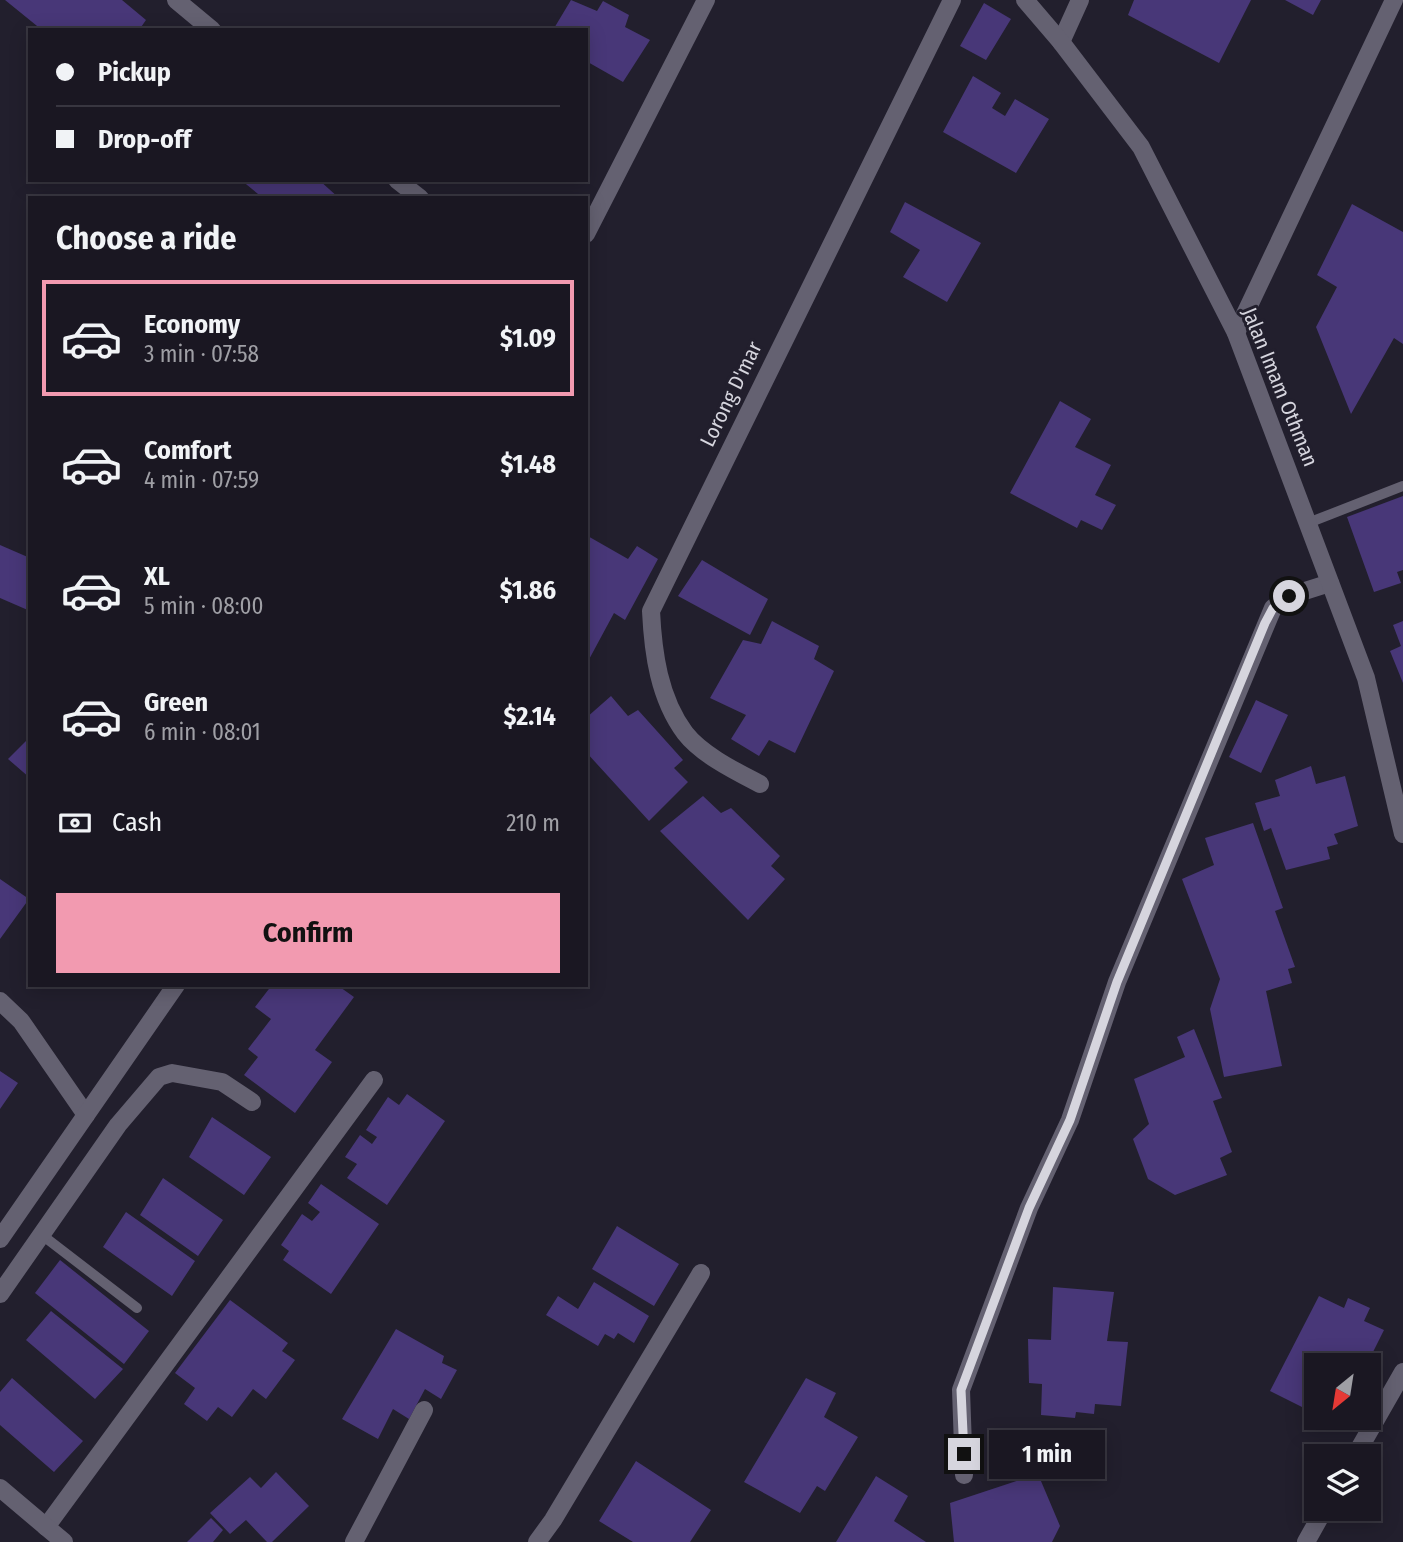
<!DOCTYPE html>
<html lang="en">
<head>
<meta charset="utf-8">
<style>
	:root { --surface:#1a1722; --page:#27242f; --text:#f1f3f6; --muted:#9f9fa5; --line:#383640; --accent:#f29ab0 }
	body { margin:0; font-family:"Fira Sans Condensed",sans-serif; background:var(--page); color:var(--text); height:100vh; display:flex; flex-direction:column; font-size:26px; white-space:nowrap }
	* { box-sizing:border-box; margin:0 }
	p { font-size:23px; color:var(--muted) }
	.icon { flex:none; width:38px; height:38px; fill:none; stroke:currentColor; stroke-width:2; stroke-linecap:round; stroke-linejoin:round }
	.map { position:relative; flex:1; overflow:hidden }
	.panel { position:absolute; left:28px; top:196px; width:560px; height:791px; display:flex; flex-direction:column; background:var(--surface); border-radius:0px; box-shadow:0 4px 18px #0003,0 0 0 2px var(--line) }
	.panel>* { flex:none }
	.top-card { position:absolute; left:28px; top:28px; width:560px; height:154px; border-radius:0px; box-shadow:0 4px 18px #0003,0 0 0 2px var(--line); display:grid; align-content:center; height:154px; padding:0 28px; background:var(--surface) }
	.needle { width:46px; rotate:210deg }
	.controls { position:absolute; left:1304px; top:1353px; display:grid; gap:14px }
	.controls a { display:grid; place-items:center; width:77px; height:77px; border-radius:0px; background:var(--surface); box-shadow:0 4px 18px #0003,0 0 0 2px var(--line); font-size:35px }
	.end { position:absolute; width:32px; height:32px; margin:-16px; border:9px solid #d6d5de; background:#111; box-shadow:0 0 0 4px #111 }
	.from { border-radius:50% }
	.bubble { position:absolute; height:49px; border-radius:0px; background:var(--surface); box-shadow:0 4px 18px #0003,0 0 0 2px var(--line); font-size:23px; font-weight:700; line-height:49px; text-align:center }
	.top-card b { display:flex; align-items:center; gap:24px; height:66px; font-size:26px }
	.top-card b+b { border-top:2px solid var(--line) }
	.top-card i { width:18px; height:18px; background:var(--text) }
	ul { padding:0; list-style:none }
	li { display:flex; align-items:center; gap:21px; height:116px; margin:0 14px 10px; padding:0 14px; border:4px solid transparent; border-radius:0px }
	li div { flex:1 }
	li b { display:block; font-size:26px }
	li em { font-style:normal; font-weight:700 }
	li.selected { border-color:var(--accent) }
	li>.icon { width:63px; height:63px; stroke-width:1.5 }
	h2 { padding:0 28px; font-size:32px; line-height:84px }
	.pay { display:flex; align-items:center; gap:18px; height:77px; padding:0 28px; font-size:26px }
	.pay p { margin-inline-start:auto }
	.cta { display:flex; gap:14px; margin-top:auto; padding:14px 28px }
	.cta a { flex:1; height:80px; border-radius:0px; background:var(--accent); color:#111; font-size:28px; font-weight:700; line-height:80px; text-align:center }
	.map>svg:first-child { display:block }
</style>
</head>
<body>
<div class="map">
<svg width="1403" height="1542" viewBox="0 0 1403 1542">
	<rect width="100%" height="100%" fill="#221f2d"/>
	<!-- building -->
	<path fill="#483778" d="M5,0H122L146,20L139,30H42Z
		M571,0L597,11L603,1L629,15L625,27L650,40L623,82L586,61V30H553Z
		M1134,0H1251L1219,63L1128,15Z
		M1285,0H1321L1313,15Z
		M984,3L1011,19L986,60L960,46Z
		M973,76L1001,93L992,108L1005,116L1015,99L1049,119L1016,173L943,132Z
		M241,180H319L339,198H263Z
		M905,202L981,243L947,302L903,277L920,250L890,232Z
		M1352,204L1403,232V344L1394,338L1351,414L1316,327L1337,287L1317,275Z
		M1060,401L1091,419L1075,447L1111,465L1095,495L1116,505L1102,530L1081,520L1077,528L1010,493Z
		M1403,496V570L1397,572L1401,583L1374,592L1347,517Z
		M586,535L628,559L637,546L658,559L625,620L614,613L586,665Z
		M0,545L30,558V611L0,598Z
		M702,560L768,599L750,635L678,596Z
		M772,621L819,646L814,659L834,671L795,753L769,740L759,756L731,739L746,715L710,698L743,640L761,644Z
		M1403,621V683L1390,651L1401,646L1393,625Z
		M611,696L628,716L638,710L683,760L674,768L688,782L649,821L586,752V718Z
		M1256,700L1288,715L1261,773L1229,757Z
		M30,737V778L8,759Z
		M1311,766L1316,784L1345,776L1358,826L1334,834L1338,844L1327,847L1330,859L1286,870L1271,828L1264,831L1255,803L1280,796L1275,780Z
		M703,796L721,813L731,808L780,856L771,866L785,879L748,920L660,831Z
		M1253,823L1283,908L1275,911L1295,967L1288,969L1292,983L1266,991L1282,1066L1224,1077L1210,1009L1220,979L1182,879L1214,865L1205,838Z
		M0,879L29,899L0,939Z
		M272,985H337L354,997L315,1050L332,1062L295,1113L244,1075L258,1057L248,1049L271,1019L255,1007Z
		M1194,1029L1222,1098L1213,1101L1232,1152L1220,1158L1227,1175L1175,1195L1148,1179L1133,1139L1149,1124L1134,1079L1185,1057L1177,1037Z
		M0,1071L18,1083L0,1109Z
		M407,1094L445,1121L387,1205L347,1178L357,1164L345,1157L360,1135L372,1144L377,1137L366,1130L388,1097L399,1105Z
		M212,1117L271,1157L244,1195L189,1157Z
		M163,1178L223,1220L198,1256L140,1215Z
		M321,1184L379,1224L331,1294L283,1260L289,1251L281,1245L302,1214L312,1221L320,1212L308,1203Z
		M126,1212L195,1261L172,1296L103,1247Z
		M617,1226L679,1264L654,1306L592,1269Z
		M60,1260L149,1331L124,1364L35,1293Z
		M594,1282L649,1316L634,1343L618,1333L614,1339L605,1334L598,1346L546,1315L558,1296L578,1309Z
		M1053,1287L1114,1292L1107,1341L1128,1342L1121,1406L1095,1404L1094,1414L1076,1412L1075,1418L1041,1415L1042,1384L1029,1383L1028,1339L1051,1340Z
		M1319,1296L1344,1308L1348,1298L1370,1308L1364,1321L1384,1330L1369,1360L1380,1367L1368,1387V1365H1316V1414L1270,1391Z
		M230,1300L288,1343L282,1351L295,1360L266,1399L253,1389L232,1417L218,1407L207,1421L184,1404L195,1388L175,1373Z
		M51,1311L123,1369L95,1399L26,1340Z
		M396,1329L444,1356L442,1363L457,1370L441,1399L425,1389L409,1419L393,1409L378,1439L342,1419Z
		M12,1378L83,1441L54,1472L0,1425V1392Z
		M806,1378L836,1393L824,1417L858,1437L825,1491L817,1486L800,1513L744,1482Z
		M636,1461L711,1510L690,1542H633L599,1521Z
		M276,1472L309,1506L272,1542H267L246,1520L230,1534L210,1513L250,1477L261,1488Z
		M1038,1474L1060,1526L1052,1542H954L950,1503Z
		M876,1476L908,1496L894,1521L926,1542H836Z
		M211,1518L223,1530L213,1542H187Z"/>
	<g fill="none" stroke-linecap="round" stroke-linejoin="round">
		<!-- lane -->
		<path stroke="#646171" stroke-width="10" d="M1308,523L1403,486
			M42,1235L137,1308"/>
		<!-- street -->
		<path stroke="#646171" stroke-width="18" d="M176,0L212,30
			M1061,42L1080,0
			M397,180L420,198
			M1236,333L1394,0
			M760,784C737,772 702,755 685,733C659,698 653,653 651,611L952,0
			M0,1001L21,1021L86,1115
			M0,1294L118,1125L159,1077L172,1073L222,1082L252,1102
			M1355,1456L1403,1372
			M964,1475L961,1390L1029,1208L1070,1120L1117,982L1273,608L1289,596L1330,583
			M46,1527L374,1080
			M354,1542L424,1410
			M537,1542L553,1520L701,1273
			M1306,1542L1325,1508"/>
		<!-- secondary -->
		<path stroke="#646171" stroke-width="18" d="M1025,0L1061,42L1141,147L1236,333L1366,678L1403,834
			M586,234L706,0
			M0,1239L176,985
			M0,1488L64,1542"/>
	</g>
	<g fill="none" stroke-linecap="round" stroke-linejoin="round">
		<!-- route -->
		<path stroke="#d6d5de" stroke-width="9" d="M964,1454L961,1390L1029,1208L1070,1120L1117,982L1265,623L1273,608L1289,596"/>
	</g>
	<g text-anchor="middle" stroke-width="6" stroke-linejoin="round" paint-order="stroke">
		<!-- street labels -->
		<g font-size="21" fill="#d6d5de" stroke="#221f2d">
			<text transform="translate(1280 387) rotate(68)" y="7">Jalan Imam Othman</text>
			<text transform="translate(731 394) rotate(-64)" y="7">Lorong D'mar</text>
		</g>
	</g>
</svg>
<div class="controls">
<a><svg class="needle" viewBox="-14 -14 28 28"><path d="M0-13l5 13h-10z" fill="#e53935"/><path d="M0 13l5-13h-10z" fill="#9f9fa5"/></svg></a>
<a><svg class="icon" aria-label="layers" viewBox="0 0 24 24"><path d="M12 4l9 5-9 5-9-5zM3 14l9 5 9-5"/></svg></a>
</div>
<i class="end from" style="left:1289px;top:596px"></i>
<i class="end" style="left:964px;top:1454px"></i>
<div class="bubble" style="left:989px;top:1430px;width:116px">1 min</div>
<div class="top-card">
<b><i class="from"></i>Pickup</b>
<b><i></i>Drop-off</b>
</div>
<section class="panel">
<h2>Choose a ride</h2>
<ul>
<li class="selected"><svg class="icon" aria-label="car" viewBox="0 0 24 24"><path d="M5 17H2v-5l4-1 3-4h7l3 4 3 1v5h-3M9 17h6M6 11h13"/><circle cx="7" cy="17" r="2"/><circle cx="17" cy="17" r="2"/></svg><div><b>Economy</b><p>3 min · 07:58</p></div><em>$1.09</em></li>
<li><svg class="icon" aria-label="car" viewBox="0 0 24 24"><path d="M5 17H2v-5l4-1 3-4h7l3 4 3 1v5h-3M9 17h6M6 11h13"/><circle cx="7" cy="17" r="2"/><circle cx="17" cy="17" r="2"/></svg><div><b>Comfort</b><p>4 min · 07:59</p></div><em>$1.48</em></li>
<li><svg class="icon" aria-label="car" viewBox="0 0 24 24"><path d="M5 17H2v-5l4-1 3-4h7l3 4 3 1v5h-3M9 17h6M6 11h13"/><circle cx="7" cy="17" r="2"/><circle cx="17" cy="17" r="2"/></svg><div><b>XL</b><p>5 min · 08:00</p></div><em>$1.86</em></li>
<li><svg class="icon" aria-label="car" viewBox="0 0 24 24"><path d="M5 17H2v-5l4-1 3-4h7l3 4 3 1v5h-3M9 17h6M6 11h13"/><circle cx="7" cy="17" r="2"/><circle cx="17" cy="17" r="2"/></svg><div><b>Green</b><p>6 min · 08:01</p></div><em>$2.14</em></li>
</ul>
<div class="pay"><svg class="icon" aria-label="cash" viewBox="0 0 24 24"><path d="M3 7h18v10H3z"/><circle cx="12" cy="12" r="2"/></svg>Cash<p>210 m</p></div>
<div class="cta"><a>Confirm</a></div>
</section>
</div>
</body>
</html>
